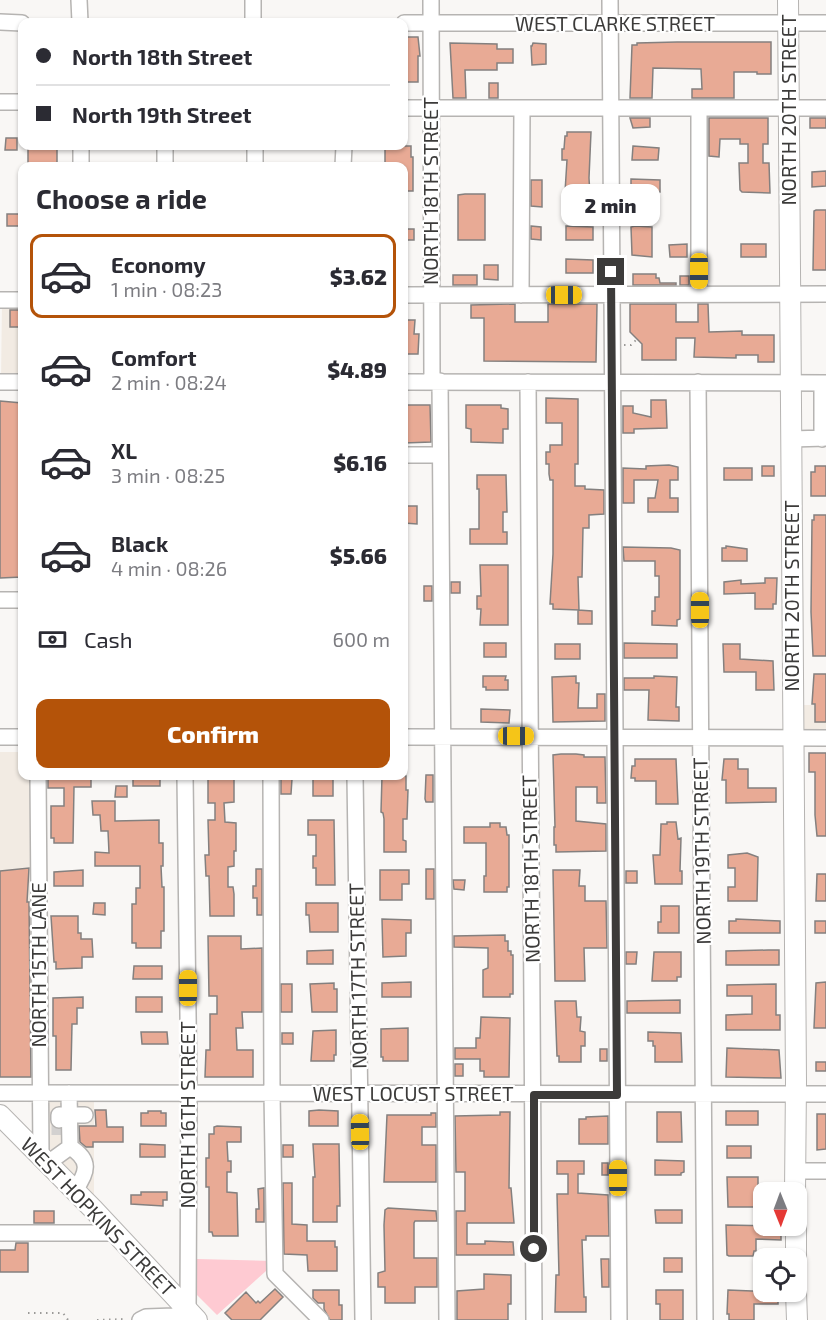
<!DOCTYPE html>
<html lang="en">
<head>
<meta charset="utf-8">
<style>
	:root { --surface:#fff; --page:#f2f2f3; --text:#2b2b33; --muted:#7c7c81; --line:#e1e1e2; --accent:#b45309 }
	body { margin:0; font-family:"Exo 2",sans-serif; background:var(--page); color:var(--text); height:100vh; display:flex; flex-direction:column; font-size:22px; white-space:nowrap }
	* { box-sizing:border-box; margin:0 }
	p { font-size:20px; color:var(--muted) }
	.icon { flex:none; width:33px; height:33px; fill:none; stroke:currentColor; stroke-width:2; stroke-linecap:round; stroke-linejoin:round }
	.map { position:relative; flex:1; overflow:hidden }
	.details { position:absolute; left:18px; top:162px; width:390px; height:618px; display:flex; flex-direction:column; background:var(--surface); border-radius:12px; box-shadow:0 2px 4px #0004 }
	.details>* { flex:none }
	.banner { position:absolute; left:18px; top:18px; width:390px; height:132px; border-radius:12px; box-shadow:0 2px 4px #0004; display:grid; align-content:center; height:132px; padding:0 18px; background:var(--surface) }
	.needle { width:39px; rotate:179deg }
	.controls { position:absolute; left:753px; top:1182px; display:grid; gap:12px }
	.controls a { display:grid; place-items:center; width:54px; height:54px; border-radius:12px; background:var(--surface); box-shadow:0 2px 4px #0004; font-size:30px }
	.end { position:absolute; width:27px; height:27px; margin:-14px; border:8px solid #3c3b3a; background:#fff; box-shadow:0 0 0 3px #fff }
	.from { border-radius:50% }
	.bubble { position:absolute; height:42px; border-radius:12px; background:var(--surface); box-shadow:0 2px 4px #0004; font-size:20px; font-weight:800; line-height:42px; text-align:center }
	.car { position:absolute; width:18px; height:36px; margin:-18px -9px; border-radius:8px; box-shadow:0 0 4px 2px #0007; background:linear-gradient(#f5c518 24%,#345 0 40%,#f5c518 0 76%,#345 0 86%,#f5c518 0) }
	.banner b { display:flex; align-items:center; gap:21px; height:57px; font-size:22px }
	.banner b+b { border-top:2px solid var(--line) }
	.banner i { width:15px; height:15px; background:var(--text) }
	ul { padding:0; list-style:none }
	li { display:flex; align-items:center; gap:18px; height:84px; margin:0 12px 9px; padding:0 6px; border:3px solid transparent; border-radius:12px }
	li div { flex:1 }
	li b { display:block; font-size:22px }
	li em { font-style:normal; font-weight:800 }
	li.current { border-color:var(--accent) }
	li>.icon { width:54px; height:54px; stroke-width:1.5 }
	h2 { padding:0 18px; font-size:27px; line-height:72px }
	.pay { display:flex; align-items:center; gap:15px; height:66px; padding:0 18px; font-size:22px }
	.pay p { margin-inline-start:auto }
	.primary-button { display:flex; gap:12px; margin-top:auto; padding:12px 18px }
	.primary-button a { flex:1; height:69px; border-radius:12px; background:var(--accent); color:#fff; font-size:24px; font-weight:800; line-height:69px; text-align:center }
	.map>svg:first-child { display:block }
</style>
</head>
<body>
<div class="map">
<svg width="826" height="1320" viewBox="0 0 826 1320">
	<rect width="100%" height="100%" fill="#f9f7f5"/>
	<!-- built -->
	<path fill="#f2ebe3" d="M2,300H22V382H1Z
		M793,705H826V738H793Z
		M0,752H22V776H31L35,1078L0,1077Z
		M39,1093H94V1210L41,1155Z"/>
	<!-- green -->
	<path fill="#fecad2" d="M197,1259L274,1261V1270L266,1271L217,1315L197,1295Z"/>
	<!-- building -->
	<path fill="#e8aa95" stroke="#84807f" stroke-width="1.5" d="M404,37H418L420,56H418V82H404Z
		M677,42H771V74H757V72H734V98H692V89H702L701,69L653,68L652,98H630L632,45H637V43Z
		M450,43L497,44V49H513V63H497V70H465L466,98H453Z
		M533,43L546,44V64L532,65L531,46H532Z
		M489,83H498V98H489Z
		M630,118H650V127L633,128Z
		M709,118H768V144H763V163H769L770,193L742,192L740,190L739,163H748V144H740V139H720L719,157L709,156Z
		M810,118H826V128H810Z
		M567,132H591L589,178L590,195H593L592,208H564L567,160H562V149H564L565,136H567Z
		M6,138H17V150H5Z
		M28,146H57V166H28Z
		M385,146H411V157H413V191H404V166L385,165Z
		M633,146L659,148L658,160H632Z
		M826,171V186L812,187V172Z
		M631,179L660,180V192L631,191Z
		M531,180H542V207L531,206Z
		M465,194H485V240H458V195Z
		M816,210H826V270H813L814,211Z
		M7,214H19V226H7Z
		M531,226L541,227V240L531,239Z
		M566,226L593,227V240H566Z
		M635,226L652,227V257L632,255L631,227Z
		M404,229H414V240H404Z
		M687,244V257H670L669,245Z
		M741,244H766V257H741Z
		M566,259L593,260V273H566Z
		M484,265H498V280L484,279Z
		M633,274H656V278H659L660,283H676V285H633Z
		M453,275H477V285H453Z
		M680,276H689V285H680Z
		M515,304V322H548V304H597L596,362L484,361V318H471V305Z
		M630,304H676V322H698V304H708L709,332L742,331V335H774V362H758V355H736V358L694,357L695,338H676V360H642V344L630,332Z
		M10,310H22V327H10Z
		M404,320H415L414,334H419L418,354H404Z
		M546,398L578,399V464H575V486H585V489L604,490V514L589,515V528H583L582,577H578L579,610L553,609V604H550L553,554V480H550L549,474V464H546V452H550V445H562V423H546Z
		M651,400H666L667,428L634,429V433H623V406H633V413L651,417Z
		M0,401L22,403V577L0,578Z
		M404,405H430L431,442L404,443Z
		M466,405H501V408L508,409V429H503V443L471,442V429L466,428Z
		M669,465L678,467V480H670V498H678V512H648V498H655L658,480H634V503H623V468L646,469V466Z
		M762,466H774V476H762Z
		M815,466H826V496H811V472H815Z
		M724,468H752V480H724Z
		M477,475H506L507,512H503V532H507V544H470V529H479V489H477Z
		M404,506H417V524L404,523Z
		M814,515H826V656H813L811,612L812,520H814Z
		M726,546L747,549V561H722V548H726Z
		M623,547L671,548L680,550V619L677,620V626L652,625V611H655V597H659V576H655V561H624Z
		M480,565H508V625H480L481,609H477V596H481Z
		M765,578H777L776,604H773V609H755V593L724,594V582L741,580V584L765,583Z
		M451,582H460V593H451Z
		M424,586H432V601H424Z
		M578,610L592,611V624H578Z
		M484,643H506V657H484Z
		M624,643L677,644V658H624Z
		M555,644H580V659H555Z
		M723,644H740V659L773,661L774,690H756V672H724Z
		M814,674H826V722H815V704H812Z
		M483,676H506L505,680H508V690H486V687H483Z
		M576,676V683H579L578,708H597V694H605V721L553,722L552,677Z
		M654,676L677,677L676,707H679V721L648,720L649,690H624V678H654Z
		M481,709L510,710L509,723L481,722Z
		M809,753H826V836H817L815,815V772H809Z
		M561,754H576L584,755V757H605L606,803H597V787H576V821L606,824V851L556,852V845H554V827H555L553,755Z
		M635,759H676L678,804H656V781H635V778H631L632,766H635Z
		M724,759H738V769H748V788H776V802L726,803V780H722Z
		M426,775H433V802H426L425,799Z
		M48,776H91V787H74L73,843H54V838H51V806H64V788H48Z
		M133,776H160V786H133Z
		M208,776H234V802L224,803L225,822L236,823V851H234V866L228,867V887H233L234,894V916H210L209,876H206L205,855H209L208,820H215V803H208Z
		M382,776H406V790H408L407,819H403V840L406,841V852H384V819L383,813L381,812Z
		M313,777H333V796H313Z
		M281,779H292L291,794H281Z
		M116,786H127V797H115Z
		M92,801H115V821L159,820V843H163V866H161L162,887H164V931H161V948H136V943H132V904H136V888H140V866H95V852L109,853L108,831H101L100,815H93Z
		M308,820H334L335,885H316V868H313V856H316V835H308Z
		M667,822H676L678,839L681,838L680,871H682V884H655L653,855H660L661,824H667Z
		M490,823H500V827H506L507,835H509V887H507V892H484V876H486V843H464V827H490Z
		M747,853L758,857L757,901H728V887H735V868H728V855Z
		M29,868L27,902H29L31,1077H0V871Z
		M256,869H262V915H257V898H253V886H256Z
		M426,869H434V899H426Z
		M83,870V886H54V872Z
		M380,870H409V884H402V900H380Z
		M553,870H580L579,886H585V901H606L607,948H584L585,981H555Z
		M626,871H637V883H626Z
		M817,874H826V901H816Z
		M453,880H465L464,890L454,889Z
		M94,903H105V915L93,914Z
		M306,903H338V932H310L309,915H306Z
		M661,906H679V933H658V922H661Z
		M51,916H78V933H81V939H92L93,957H82V968L56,969V962H54Z
		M382,919L411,920V933H406V956L383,957Z
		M736,919L780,921V933H729V921H736Z
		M815,921H826V933H815Z
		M505,935V941H508V951H511V955H513V994H510V997H483V970L488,968V948L454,947V936Z
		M208,936H241V949L262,948V1012H242L243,1028H236L237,1050H253V1077H205L206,1050H210V1014H217V996H209Z
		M333,950V964H307V951Z
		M768,950H779V965H726V951Z
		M626,952H637L636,964H626Z
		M654,952H681V977H677V981H652Z
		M134,966H162V979H133Z
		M411,982V997H382V983Z
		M826,982V1028H814L816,983Z
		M334,983V989H337V1012H312L310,984Z
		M281,984H292V1012H281Z
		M776,984V1015H780V1030H726V1015L752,1014V996H727V985Z
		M83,997V1008H77V1024H72L71,1070H56V1036H53V998Z
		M136,997H162V1012H136Z
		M680,1000V1013H627V1001Z
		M555,1001H576L577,1017H581L580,1031L585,1032V1046H581V1062H559V1056H557Z
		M481,1017L510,1018L509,1077H484V1071H480V1059H455V1048H476V1038H480Z
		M408,1028V1061H383V1057H381V1029Z
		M336,1030V1055H334V1061H311L313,1031Z
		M141,1032H167L168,1044H142Z
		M648,1032L681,1033L682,1062H655V1046H653V1041H648Z
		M282,1033H293V1044H282Z
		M727,1048L779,1050L781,1078L726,1077Z
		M600,1049H607V1061H600Z
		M816,1062H826V1071H816Z
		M455,1064H463V1076H455Z
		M95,1110H106L107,1127H123V1142H93V1147H86L80,1142L79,1126H96Z
		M319,1110L338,1111V1126H309V1111Z
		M148,1111H161V1113H166V1126H141V1113H148Z
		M726,1111H758V1125H726Z
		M500,1112H510L509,1188H511L514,1223H467V1244H485V1241L513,1242L514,1255H456V1211H465V1172H456L455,1116L500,1115Z
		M657,1112H681L682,1142H657Z
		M431,1113H436V1127H422V1145H436V1182H384L387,1115H431Z
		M817,1114H826V1149L817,1150Z
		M608,1116V1144H579V1119H586V1117Z
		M217,1126L241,1127V1142H227L228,1161H231V1172H227V1192L237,1193L238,1236H213L212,1232H209V1187H206V1158H209V1134H214V1127Z
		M140,1144L165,1145V1157H140Z
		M313,1144H339L340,1206H337V1222H313V1177H315Z
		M283,1145H293V1157H283Z
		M727,1146H751V1158H727Z
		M655,1160L684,1161V1172L681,1173V1175H655Z
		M557,1161H584V1174H578V1193L608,1195L609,1236H586V1240H582L584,1297H586V1312H555L556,1275H559L557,1194H568V1174H557Z
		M602,1163H608V1175H602Z
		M727,1177H758V1193H764V1207H728Z
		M283,1183H292V1224L307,1225V1241H335V1247H337V1271H308L307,1255L284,1254Z
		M264,1188V1222H256V1209H259L258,1189Z
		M141,1192H167V1200H163V1206L131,1204V1195H141Z
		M388,1208L436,1211L437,1221H415L414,1223V1258H437V1287H415V1303H385V1287H378V1273L385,1271L384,1225L385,1210Z
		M655,1210H682V1223H656Z
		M34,1211H54V1223H34Z
		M726,1225L781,1226V1240L756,1239V1251H754L753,1256H729L727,1255Z
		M16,1243H28V1272H0V1250H15Z
		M664,1258H682V1272H664Z
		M601,1259H609V1287H602Z
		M484,1274L511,1275V1304H508V1320H457V1291L484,1289Z
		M275,1289L283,1297L260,1320H232L225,1313L246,1292L256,1303L258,1301L260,1303Z
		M313,1290H339V1305H342V1320H330L324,1309V1303H318L313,1298Z
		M656,1290H683V1320H660V1304H656Z
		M728,1290L778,1292V1304H754V1320H729V1314H727Z"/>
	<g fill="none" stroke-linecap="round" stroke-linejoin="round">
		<!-- minor-tunnel -->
		<path stroke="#d3d1d0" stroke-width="15" stroke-dasharray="15 8" stroke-linecap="butt" d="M59,1120V1141"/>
		<!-- minor casing -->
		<g stroke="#b6b4b2" stroke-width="18">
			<path id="minor" d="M79,0L80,22
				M253,0V22
				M431,0L432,381
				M610,0L619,1320
				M0,22L22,23
				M404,23H826
				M0,102H22
				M404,108H826
				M81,146V166
				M165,146V166
				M255,146V166
				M343,166L344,146
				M699,294V108
				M404,295L826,294
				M521,295L522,108
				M0,300H22
				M440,381L447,1320
				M0,382H22
				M404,382L826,383
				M528,382L534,1320
				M698,382L705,1320
				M791,439L826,438
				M822,439V383
				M404,455H440
				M0,600H22
				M0,737H22
				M404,737L826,738
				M38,776L41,1155
				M271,776L272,1093L275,1274L321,1320
				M355,776L363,1320
				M0,1093L826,1094
				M59,1120V1115H85
				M70,1147C91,1160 88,1172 75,1190
				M48,1163L70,1147L69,1093
				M795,1171H826
				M0,1233H114
				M140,1320L146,1317L174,1316L188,1310L189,1093L185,776"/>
		</g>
		<!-- major casing -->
		<g stroke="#b6b4b2" stroke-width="22">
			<path id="major" d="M788,0L796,1081L795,1192
				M0,1115L94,1210L197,1320
				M796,1226V1258
				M796,1292L797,1320"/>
		</g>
		<!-- path -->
		<path stroke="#9b9a98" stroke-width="2" stroke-dasharray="1.5 4.5" stroke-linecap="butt" d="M624,345H631L637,339
			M28,1313H63L68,1320
			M97,1320L126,1319"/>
		<!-- minor -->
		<use href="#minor" stroke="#fff" stroke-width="15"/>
		<!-- major -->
		<use href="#major" stroke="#fff" stroke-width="20"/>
	</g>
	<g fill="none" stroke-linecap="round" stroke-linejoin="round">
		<!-- route -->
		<path stroke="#3c3b3a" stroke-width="8" d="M534,1249V1095H617L611,272"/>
	</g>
	<g text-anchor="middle" stroke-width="4.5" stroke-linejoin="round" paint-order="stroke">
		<!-- street labels -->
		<g font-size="20" fill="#3c3b3a" stroke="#fff">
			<text x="615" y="31">WEST CLARKE STREET</text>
			<text transform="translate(789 110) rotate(-90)" y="7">NORTH 20TH STREET</text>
			<text transform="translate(431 191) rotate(-90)" y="7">NORTH 18TH STREET</text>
			<text transform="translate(792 596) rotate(-90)" y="7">NORTH 20TH STREET</text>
			<text transform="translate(702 851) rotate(-91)" y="7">NORTH 19TH STREET</text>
			<text transform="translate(531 869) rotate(-91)" y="7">NORTH 18TH STREET</text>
			<text transform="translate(39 965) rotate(-90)" y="7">NORTH 15TH LANE</text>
			<text transform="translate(358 976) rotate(-91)" y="7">NORTH 17TH STREET</text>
			<text x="413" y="1101">WEST LOCUST STREET</text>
			<text transform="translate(188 1115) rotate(-90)" y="7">NORTH 16TH STREET</text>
			<text transform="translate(98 1217) rotate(46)" y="7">WEST HOPKINS STREET</text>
		</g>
	</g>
</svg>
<div class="controls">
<a><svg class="needle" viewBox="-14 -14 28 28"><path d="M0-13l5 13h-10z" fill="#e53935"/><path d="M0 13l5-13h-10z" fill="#7c7c81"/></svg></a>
<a><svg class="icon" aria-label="locate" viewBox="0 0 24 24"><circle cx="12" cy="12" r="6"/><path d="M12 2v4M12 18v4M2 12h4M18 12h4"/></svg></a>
</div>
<i class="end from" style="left:534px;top:1249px"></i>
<i class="end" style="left:611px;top:272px"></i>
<div class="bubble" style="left:561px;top:184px;width:99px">2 min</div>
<i class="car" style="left:699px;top:271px;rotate:180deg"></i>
<i class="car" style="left:564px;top:295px;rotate:90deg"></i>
<i class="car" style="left:700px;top:610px;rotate:0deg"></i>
<i class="car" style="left:516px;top:736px;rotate:90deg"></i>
<i class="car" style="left:188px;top:988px;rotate:0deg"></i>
<i class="car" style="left:360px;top:1132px;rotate:359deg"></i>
<i class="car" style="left:618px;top:1178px;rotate:0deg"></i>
<div class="banner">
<b><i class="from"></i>North 18th Street</b>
<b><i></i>North 19th Street</b>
</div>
<section class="details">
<h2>Choose a ride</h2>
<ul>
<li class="current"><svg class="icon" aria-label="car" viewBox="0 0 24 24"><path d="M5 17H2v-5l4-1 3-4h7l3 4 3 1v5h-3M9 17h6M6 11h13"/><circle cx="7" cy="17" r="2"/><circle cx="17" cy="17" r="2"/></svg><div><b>Economy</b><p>1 min · 08:23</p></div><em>$3.62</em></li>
<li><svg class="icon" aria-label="car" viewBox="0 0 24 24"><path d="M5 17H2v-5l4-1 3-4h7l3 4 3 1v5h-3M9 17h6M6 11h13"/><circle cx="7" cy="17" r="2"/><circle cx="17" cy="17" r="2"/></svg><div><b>Comfort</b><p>2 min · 08:24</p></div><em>$4.89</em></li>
<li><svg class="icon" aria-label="car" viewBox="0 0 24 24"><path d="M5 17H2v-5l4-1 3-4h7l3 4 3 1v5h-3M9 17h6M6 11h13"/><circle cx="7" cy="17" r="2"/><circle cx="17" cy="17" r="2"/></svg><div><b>XL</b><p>3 min · 08:25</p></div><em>$6.16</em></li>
<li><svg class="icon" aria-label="car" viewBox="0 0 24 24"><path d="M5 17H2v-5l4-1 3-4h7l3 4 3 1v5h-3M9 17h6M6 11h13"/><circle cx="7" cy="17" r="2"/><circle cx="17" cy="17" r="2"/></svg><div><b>Black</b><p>4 min · 08:26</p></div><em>$5.66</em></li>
</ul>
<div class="pay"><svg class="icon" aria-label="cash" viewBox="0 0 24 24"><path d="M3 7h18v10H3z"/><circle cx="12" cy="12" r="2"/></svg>Cash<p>600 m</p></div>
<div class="primary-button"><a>Confirm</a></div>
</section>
</div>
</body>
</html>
